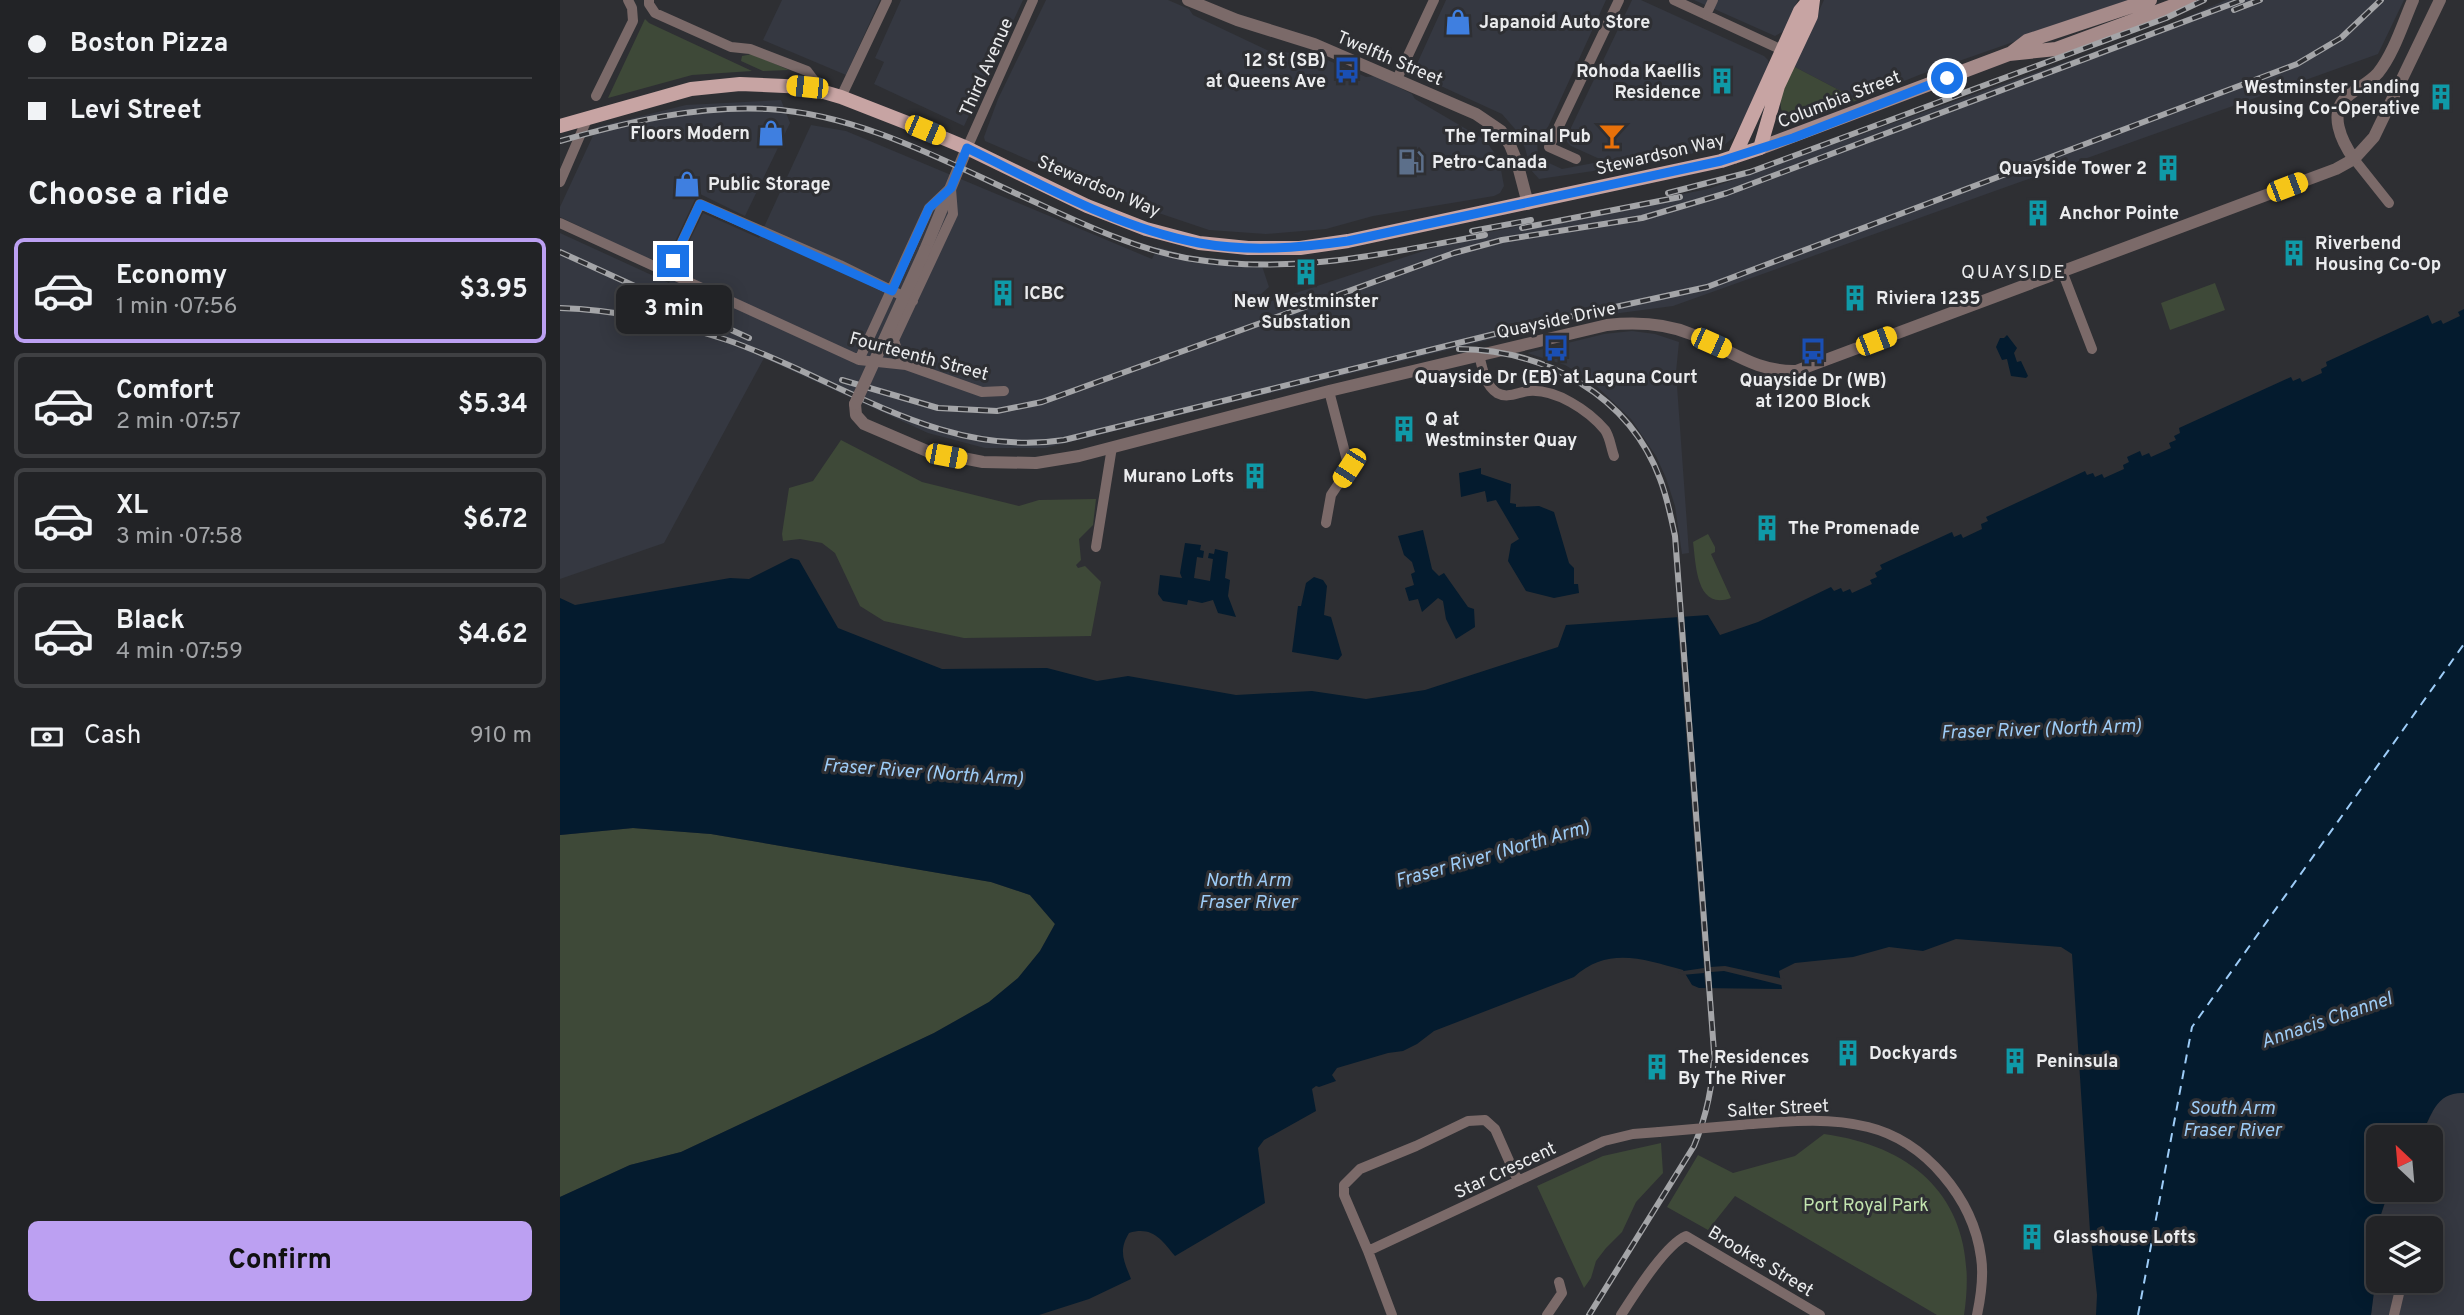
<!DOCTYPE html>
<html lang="en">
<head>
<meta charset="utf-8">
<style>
	:root { --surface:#222326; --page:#2a2b2e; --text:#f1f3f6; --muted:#a2a4a7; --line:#3f4043; --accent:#bca0f2 }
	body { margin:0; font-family:Overpass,sans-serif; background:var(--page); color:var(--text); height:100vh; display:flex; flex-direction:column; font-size:26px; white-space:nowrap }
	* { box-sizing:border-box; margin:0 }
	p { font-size:23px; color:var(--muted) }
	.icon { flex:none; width:38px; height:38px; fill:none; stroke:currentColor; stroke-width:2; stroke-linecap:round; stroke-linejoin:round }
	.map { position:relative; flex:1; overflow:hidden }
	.sheet { display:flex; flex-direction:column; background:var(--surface); width:560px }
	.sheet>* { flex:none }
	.guide { display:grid; align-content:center; height:154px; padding:0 28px; background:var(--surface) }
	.needle { width:46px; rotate:334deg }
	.tools { position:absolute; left:1806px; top:1125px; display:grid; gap:14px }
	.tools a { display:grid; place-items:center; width:77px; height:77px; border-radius:10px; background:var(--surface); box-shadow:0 4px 18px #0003,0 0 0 2px var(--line); font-size:35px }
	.end { position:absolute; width:32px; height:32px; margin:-16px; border:9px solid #1a73e8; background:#fff; box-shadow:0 0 0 4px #fff }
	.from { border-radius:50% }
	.bubble { position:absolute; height:49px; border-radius:10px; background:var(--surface); box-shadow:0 4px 18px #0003,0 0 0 2px var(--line); font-size:23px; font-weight:700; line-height:49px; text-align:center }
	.car { position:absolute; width:21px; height:42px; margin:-21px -10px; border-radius:9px; box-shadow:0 0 5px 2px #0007; background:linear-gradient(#f5c518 24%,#345 0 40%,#f5c518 0 76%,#345 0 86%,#f5c518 0) }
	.guide b { display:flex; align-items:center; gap:24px; height:66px; font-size:26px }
	.guide b+b { border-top:2px solid var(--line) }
	.guide i { width:18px; height:18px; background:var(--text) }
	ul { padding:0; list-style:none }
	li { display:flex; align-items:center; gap:21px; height:105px; margin:0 14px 10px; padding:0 14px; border:4px solid var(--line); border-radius:10px }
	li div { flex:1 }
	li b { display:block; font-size:26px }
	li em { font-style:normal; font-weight:700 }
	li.current { border-color:var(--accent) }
	li>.icon { width:63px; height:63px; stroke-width:1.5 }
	h2 { padding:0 28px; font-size:32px; line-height:84px }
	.pay { display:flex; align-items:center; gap:18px; height:77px; padding:0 28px; font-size:26px }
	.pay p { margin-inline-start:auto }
	.button { display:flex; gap:14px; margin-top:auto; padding:14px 28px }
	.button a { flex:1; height:80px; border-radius:10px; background:var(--accent); color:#111; font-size:28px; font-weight:700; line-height:80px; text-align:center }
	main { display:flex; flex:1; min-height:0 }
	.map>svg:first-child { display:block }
</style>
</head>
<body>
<main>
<section class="sheet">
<div class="guide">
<b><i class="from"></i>Boston Pizza</b>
<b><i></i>Levi Street</b>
</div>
<h2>Choose a ride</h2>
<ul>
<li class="current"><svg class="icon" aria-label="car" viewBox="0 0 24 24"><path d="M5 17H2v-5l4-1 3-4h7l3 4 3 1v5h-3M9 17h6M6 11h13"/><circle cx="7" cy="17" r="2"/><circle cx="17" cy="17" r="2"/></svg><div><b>Economy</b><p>1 min · 07:56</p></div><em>$3.95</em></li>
<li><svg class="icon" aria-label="car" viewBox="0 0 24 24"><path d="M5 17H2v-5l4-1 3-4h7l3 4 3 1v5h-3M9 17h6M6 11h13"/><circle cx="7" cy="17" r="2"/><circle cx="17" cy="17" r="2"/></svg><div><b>Comfort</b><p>2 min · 07:57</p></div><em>$5.34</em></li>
<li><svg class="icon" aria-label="car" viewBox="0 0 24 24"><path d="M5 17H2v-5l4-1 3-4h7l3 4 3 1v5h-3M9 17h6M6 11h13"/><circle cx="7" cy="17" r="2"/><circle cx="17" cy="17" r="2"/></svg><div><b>XL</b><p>3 min · 07:58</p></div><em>$6.72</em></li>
<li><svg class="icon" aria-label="car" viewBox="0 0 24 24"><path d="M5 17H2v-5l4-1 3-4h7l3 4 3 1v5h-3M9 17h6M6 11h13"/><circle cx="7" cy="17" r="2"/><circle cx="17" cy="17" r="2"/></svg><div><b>Black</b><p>4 min · 07:59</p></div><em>$4.62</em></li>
</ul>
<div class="pay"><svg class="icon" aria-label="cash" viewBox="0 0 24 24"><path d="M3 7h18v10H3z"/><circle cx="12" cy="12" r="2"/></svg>Cash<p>910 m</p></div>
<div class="button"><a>Confirm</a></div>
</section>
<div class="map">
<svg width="1904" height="1315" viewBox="0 0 1904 1315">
	<rect width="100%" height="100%" fill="#2e2f33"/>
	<!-- built -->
	<path fill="#353841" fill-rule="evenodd" d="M222,0H320L286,75L203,40Z
		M341,0H463L404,126L314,84L324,62L315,58Z
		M486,0H608L629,9L633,15L709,51L756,55L806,77L816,76L852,94L855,99L925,140L939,159L944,186L940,193L934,196L813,216L766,229L706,234L649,230L563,201L425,141L424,137L438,99Z
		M886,0H1046L988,127L977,139L978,158L1002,169L1044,161L1011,146L1007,142V136L1072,0H1081L1204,56L1208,60L1209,65L1180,127L1173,138L1164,145L1108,160L979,179L971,170L965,148L955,129L942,114L861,77L856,71V66Z
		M1134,0H1238L1224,31L1215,36Z
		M1264,0H1573L1359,75L1298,100L1233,66Z
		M1666,0H1844L1818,54L1113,306L1014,319L485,448H425L368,433L204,358L104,543L0,579V233L109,283L143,213L199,238L251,125L286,131L592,259L598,247L625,255L701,263L709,287L699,296V305L909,236L1148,189L1609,25Z
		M221,100L230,123L185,216L138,193L106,261L86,258L0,217V207L37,127L126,105Z
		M1072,331L1095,334L1119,342L1116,372L1129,553L1122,554L1115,506L1106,478L1096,456L1071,419L1030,380L1005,365L967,353L1044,334Z
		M1893,1093H1904V1315H1811L1817,1268L1805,1264L1829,1190H1871V1138L1847,1137L1848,1133L1861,1136L1878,1100ZM1818,1228H1871V1281H1818Z"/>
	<!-- green -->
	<path fill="#3e4938" d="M85,19L89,23L192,71L132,75L48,98Z
		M192,54L229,70L203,71L181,61L182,56Z
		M1233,66L1298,100L1239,122L1228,121C1212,105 1226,83 1233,66Z
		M1655,283L1665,310L1610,330L1601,303Z
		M281,440L362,482L459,506L479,500L536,499L533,525L519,539L521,560L516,565L518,568L525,566L541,582L531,636L404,638L324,621L300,606L275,553L262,543L240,539L223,541L222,534L229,488L253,481Z
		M1148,534L1155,547V552L1151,554L1171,598C1136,611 1136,564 1133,542Z
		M73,828L151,834L431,882L470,895L495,924L480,951L458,978L429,1002L374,1033L121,1152L70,1165L0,1197V835Z
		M1264,1134C1366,1148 1420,1211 1404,1315H1377L1175,1196L1148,1230L1107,1207L1138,1155L1173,1173L1235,1156Z
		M1101,1143L1103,1173L1076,1202L1062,1232L1046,1248L1036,1261L1031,1278L1024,1288L977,1186L1043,1156Z"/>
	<!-- water -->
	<path fill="#041b2e" d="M1904,309V1093C1876,1092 1871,1115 1861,1137L1849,1133L1847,1137L1818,1138V1190H1829L1805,1263L1817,1268L1811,1315H1536L1537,1295L1530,1231L1512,954L1501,947L1396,939L1363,951L1329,947L1293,957L1235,963L1219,971L1222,989L1139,988L1132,985L1123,970C1083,959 1048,946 1014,977L874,1031L857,1044L843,1051L828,1053L777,1068L772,1075L776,1081L759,1087L756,1086L752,1089L756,1111L704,1140L698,1148L705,1203L615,1256C601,1239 592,1226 569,1233C558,1251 564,1261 571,1279L529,1299L479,1315H0V1197L70,1165L121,1152L374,1033L429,1002L458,978L480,951L495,924L470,895L431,882L151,834L73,828L0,835V598L15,605L170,578L189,579L231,558L239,560L278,628L382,669L487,668L537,681L568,676L676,695L752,691L806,699L865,690L998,647L1006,625L1148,615L1160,635L1198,622L1271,587L1274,591L1281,588L1283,592L1290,589L1292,593L1312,584L1310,580L1317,577L1315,573L1322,569L1320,565L1392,532L1394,537L1401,534L1403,538L1422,529L1421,524L1428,521L1426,517L1525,471L1527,475L1533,473L1535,477L1542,474L1544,478L1564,469L1563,465L1569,462L1567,457L1580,451L1582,456L1589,453L1591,457L1611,448L1609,443L1616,440L1614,436L1620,433L1619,428L1731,377L1733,381L1740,378L1742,382L1762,373L1761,369L1767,366L1766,362L1868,315L1872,324L1881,320L1883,324L1900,316L1898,312Z
		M1447,335L1457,348L1454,353L1457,362L1461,361L1468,376L1466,378L1451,376L1447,359L1442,360L1436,347L1440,338H1444Z
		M921,468V474L951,484L950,503L956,504V507L979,506L994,512L1009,563L1014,568V584H1018L1019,593L994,598L966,591L948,561L951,544L959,539L936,500L927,502L925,491L901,497L899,473Z
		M863,530L872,569L879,576L884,573L908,607L914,609L915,627L896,639L886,619L883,601L878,598L862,612L858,599L849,601L845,588L854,585L851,574L855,572L852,562L844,555L838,536Z
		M625,543L641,545L640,550L644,551L643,558L637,557L634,578L650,581L653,559L648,558L649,553L654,554L655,549L668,552L665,578L670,580L668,596L676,617L658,613L653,600L642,603L628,600L627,605L603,601L598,594L600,575L622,578L620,573Z
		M754,577L763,580L767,586L764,615L771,617L782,655L778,660L732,652L738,606H741L746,583Z"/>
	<!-- pier -->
	<path fill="#2e2f33" d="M1124,613L1150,967L1165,966L1224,979L1225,986L1164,971L1151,972L1152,993L1146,992L1144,973L1122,975L1117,972L1144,968L1117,614Z"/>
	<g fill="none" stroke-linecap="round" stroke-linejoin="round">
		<!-- ferry -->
		<path stroke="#9dccf7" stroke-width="2" stroke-dasharray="9 7" stroke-linecap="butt" d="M1578,1315L1632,1027L1904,644"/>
		<!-- minor -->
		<path stroke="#7b6a69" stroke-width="10" d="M89,0V4L95,13L171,47L190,49L247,71L262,91
			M1114,0L1222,50
			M1146,15L1153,0
			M837,79L874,0
			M36,96L73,21L72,8L68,0
			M281,97L327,0
			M407,148L473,0
			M1016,159L989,147L1059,0
			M1794,159L1829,203
			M0,182L28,117
			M0,223L299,360L346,365L422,392L444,391
			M1502,271L1532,349
			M107,274L140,204L280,265L353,301
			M919,355C923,369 924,384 937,393C948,399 958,392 969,391C996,389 1028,410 1045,430C1050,437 1051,448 1054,456
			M299,360L369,208L390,188
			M346,365L338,353L334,340L393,214L391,189
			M766,523L771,495L789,468L769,391
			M536,547L552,447
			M1180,1125C1222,1122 1265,1116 1308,1127C1365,1141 1413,1198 1421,1257C1424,1276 1421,1296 1417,1315
			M1854,1228L1856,1222
			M808,1251L1044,1141L1073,1134L1099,1132
			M832,1315L808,1251L784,1195V1185L800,1169L856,1146L908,1121L925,1120L935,1129L958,1181
			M987,1315L1002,1293L999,1282
			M1061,1315C1074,1295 1105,1245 1126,1236L1260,1315
			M1834,1315L1842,1281"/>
		<!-- tertiary -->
		<path stroke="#7b6a69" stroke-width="12" d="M628,0L677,20L754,44L916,114L941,131L950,145L957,162L968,204
			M1794,159C1782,142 1767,112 1788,96C1797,88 1809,83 1818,73C1834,53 1843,23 1853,0
			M365,250L407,148
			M295,404L296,415L304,424L367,451L423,462L476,463L519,456L769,391L1047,325C1075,322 1104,323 1131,334C1170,349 1194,372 1236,371L1776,169L1794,159L1814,137L1880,0"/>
		<!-- secondary -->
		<path stroke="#a68b8a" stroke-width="14" d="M1450,54L1467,41L1590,0
			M1200,148L1449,54L1496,49L1629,0"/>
		<!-- primary -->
		<path stroke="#c7a4a3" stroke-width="14" d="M0,126L131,89L180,84L247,87L281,97L345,122L407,148L527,206L586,229L639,243L688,248H740L788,241L1161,161L1200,148L1218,86L1251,16L1253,0
			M1174,157L1240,11L1249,0"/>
		<!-- rail casing -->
		<g stroke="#a4a5a8" stroke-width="6">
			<path id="rail" d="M1674,10L1700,0
				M0,141C68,122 137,105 208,109C296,114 379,158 457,194C511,218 567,247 626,258C730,276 822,254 925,235
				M1108,193L1190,172L1606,18L1644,0
				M962,228L1120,197
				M912,231L971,220
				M0,252L189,338
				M0,308C57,310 113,322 167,340C278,378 380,459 504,440L963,327L1147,287L1737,64L1781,38L1821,0
				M899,349C985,350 1069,395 1100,479C1107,497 1111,517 1115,536L1154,1052C1153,1085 1147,1115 1134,1146L1029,1315
				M282,380L378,408L437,411L482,402L894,253L942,240L1082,218L1167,193L1682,0"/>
		</g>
		<!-- rail -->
		<use href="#rail" stroke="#2e2f33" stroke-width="3.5" stroke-dasharray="10" stroke-linecap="butt"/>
		<!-- minor-bridge -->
		<path stroke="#7b6a69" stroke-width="10" d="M1099,1132L1180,1125"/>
		<!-- tertiary-bridge -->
		<path stroke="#7b6a69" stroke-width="12" d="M295,404L365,250"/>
	</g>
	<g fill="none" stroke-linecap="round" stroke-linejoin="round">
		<!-- route -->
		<path stroke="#1a73e8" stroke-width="9" d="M113,261L140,204L332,291L369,208L391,188L407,148C481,184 557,228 639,243C689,252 739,248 788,241L1161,161L1233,138L1387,78"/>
	</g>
	<!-- icons -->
	<defs>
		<g id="shop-bare" transform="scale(2.1)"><path d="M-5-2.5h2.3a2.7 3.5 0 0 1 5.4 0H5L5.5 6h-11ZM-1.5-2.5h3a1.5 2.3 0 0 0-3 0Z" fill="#3f7fe0" stroke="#2e2f33" stroke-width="2.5" paint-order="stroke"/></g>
		<g id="bus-bare" transform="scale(2.1)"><path d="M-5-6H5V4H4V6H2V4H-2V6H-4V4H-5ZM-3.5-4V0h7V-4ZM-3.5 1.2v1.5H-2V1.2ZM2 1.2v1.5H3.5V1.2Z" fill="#1a4fb4" stroke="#2e2f33" stroke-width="2.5" paint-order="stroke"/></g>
		<g id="building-bare" transform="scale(2.1)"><path d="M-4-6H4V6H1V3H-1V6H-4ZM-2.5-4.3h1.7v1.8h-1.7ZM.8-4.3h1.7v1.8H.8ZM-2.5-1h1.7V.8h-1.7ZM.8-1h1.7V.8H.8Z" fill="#0f9aa8" stroke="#2e2f33" stroke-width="2.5" paint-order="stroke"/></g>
		<g id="bar-bare" transform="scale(2.1)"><path d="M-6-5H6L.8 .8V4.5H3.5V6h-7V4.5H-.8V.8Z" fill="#e8710a" stroke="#2e2f33" stroke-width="2.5" paint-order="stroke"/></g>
		<g id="fuel-bare" transform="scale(2.1)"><path d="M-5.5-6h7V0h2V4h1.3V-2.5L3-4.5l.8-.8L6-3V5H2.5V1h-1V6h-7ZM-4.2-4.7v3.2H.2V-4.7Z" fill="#5c6f8a" stroke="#2e2f33" stroke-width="2.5" paint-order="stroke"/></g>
	</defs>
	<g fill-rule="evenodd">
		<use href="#shop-bare" x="898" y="22"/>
		<use href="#bus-bare" x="787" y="70"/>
		<use href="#building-bare" x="1162" y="81"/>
		<use href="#building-bare" x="1881" y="97"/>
		<use href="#shop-bare" x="211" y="133"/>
		<use href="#bar-bare" x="1052" y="136"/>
		<use href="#fuel-bare" x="851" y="162"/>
		<use href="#building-bare" x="1608" y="168"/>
		<use href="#shop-bare" x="127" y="184"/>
		<use href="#building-bare" x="1478" y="213"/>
		<use href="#building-bare" x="1734" y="253"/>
		<use href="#building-bare" x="746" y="272"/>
		<use href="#building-bare" x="443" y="293"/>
		<use href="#building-bare" x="1295" y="298"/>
		<use href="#bus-bare" x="996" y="348"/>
		<use href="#bus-bare" x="1253" y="351"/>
		<use href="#building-bare" x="844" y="429"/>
		<use href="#building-bare" x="695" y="476"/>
		<use href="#building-bare" x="1207" y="528"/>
		<use href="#building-bare" x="1288" y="1053"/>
		<use href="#building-bare" x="1455" y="1061"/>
		<use href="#building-bare" x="1097" y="1067"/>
		<use href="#building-bare" x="1472" y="1237"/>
	</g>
	<g text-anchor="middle" stroke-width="6" stroke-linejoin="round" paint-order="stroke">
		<!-- poi labels -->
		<g font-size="18" font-weight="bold" fill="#ebecee" stroke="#2e2f33" text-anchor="start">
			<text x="919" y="28">Japanoid Auto Store</text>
			<text x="766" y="66" text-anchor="end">12 St (SB)<tspan x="766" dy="21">at Queens Ave</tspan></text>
			<text x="1141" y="77" text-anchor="end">Rohoda Kaellis<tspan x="1141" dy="21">Residence</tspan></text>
			<text x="1860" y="93" text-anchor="end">Westminster Landing<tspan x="1860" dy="21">Housing Co-Operative</tspan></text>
			<text x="190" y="139" text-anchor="end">Floors Modern</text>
			<text x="1031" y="142" text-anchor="end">The Terminal Pub</text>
			<text x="872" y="168">Petro-Canada</text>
			<text x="1587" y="174" text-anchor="end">Quayside Tower 2</text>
			<text x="148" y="190">Public Storage</text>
			<text x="1499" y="219">Anchor Pointe</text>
			<text x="1755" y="249">Riverbend<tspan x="1755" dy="21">Housing Co-Op</tspan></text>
			<text x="464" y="299">ICBC</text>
			<text x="1316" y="304">Riviera 1235</text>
			<text x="746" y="307" text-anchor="middle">New Westminster<tspan x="746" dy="21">Substation</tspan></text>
			<text x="996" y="383" text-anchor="middle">Quayside Dr (EB) at Laguna Court</text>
			<text x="1253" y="386" text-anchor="middle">Quayside Dr (WB)<tspan x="1253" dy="21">at 1200 Block</tspan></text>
			<text x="865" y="425">Q at<tspan x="865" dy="21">Westminster Quay</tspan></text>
			<text x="674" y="482" text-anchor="end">Murano Lofts</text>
			<text x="1228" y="534">The Promenade</text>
			<text x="1309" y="1059">Dockyards</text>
			<text x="1118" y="1063">The Residences<tspan x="1118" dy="21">By The River</tspan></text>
			<text x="1476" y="1067">Peninsula</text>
			<text x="1493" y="1243">Glasshouse Lofts</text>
		</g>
		<!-- street labels -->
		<g font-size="18" fill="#ebecee" stroke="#2e2f33">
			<text transform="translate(830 58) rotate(23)" y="6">Twelfth Street</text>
			<text transform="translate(426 67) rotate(-66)" y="6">Third Avenue</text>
			<text transform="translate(1279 99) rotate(-21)" y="6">Columbia Street</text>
			<text transform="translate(1100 154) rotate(-13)" y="6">Stewardson Way</text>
			<text transform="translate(539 186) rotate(23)" y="6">Stewardson Way</text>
			<text transform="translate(996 320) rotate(-12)" y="6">Quayside Drive</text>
			<text transform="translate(359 356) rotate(15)" y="6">Fourteenth Street</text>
			<text transform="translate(1218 1108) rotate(-3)" y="6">Salter Street</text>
			<text transform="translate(945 1170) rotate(-25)" y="6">Star Crescent</text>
			<text transform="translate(1201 1261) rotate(31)" y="6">Brookes Street</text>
		</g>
		<!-- park labels -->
		<g font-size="18" fill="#c2e4af" stroke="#2e2f33">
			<text x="1306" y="1211">Port Royal Park</text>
		</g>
		<!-- neighbourhood labels -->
		<g font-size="19" letter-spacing="2" fill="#ebecee" stroke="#2e2f33">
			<text x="1454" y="278">QUAYSIDE</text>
		</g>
		<!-- water labels -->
		<g font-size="19" font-style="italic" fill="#9dccf7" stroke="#2e2f33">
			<text transform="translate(1481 728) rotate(-2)" y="7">Fraser River (North Arm)</text>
			<text transform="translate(363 771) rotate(4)" y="7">Fraser River (North Arm)</text>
			<text transform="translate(932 853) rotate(-16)" y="7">Fraser River (North Arm)</text>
			<text x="688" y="886">North Arm<tspan x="688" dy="22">Fraser River</tspan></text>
			<text transform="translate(1766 1019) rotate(-19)" y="7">Annacis Channel</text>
			<text x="1672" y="1114">South Arm<tspan x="1672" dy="22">Fraser River</tspan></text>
		</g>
	</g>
</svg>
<div class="tools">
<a><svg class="needle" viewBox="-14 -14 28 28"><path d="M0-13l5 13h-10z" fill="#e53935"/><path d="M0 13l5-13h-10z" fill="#a2a4a7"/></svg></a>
<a><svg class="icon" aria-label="layers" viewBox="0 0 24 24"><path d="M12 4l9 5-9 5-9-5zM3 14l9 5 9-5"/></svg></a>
</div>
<i class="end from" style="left:1387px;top:78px"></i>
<i class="end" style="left:113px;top:261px"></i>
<div class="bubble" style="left:56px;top:285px;width:116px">3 min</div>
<i class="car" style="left:247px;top:87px;rotate:276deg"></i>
<i class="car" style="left:365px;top:130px;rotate:113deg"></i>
<i class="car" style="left:1727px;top:187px;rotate:69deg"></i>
<i class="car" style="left:1316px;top:341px;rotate:69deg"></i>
<i class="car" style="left:1151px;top:343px;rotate:114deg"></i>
<i class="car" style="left:386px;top:456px;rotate:101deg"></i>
<i class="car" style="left:789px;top:468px;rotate:213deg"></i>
</div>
</main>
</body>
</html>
